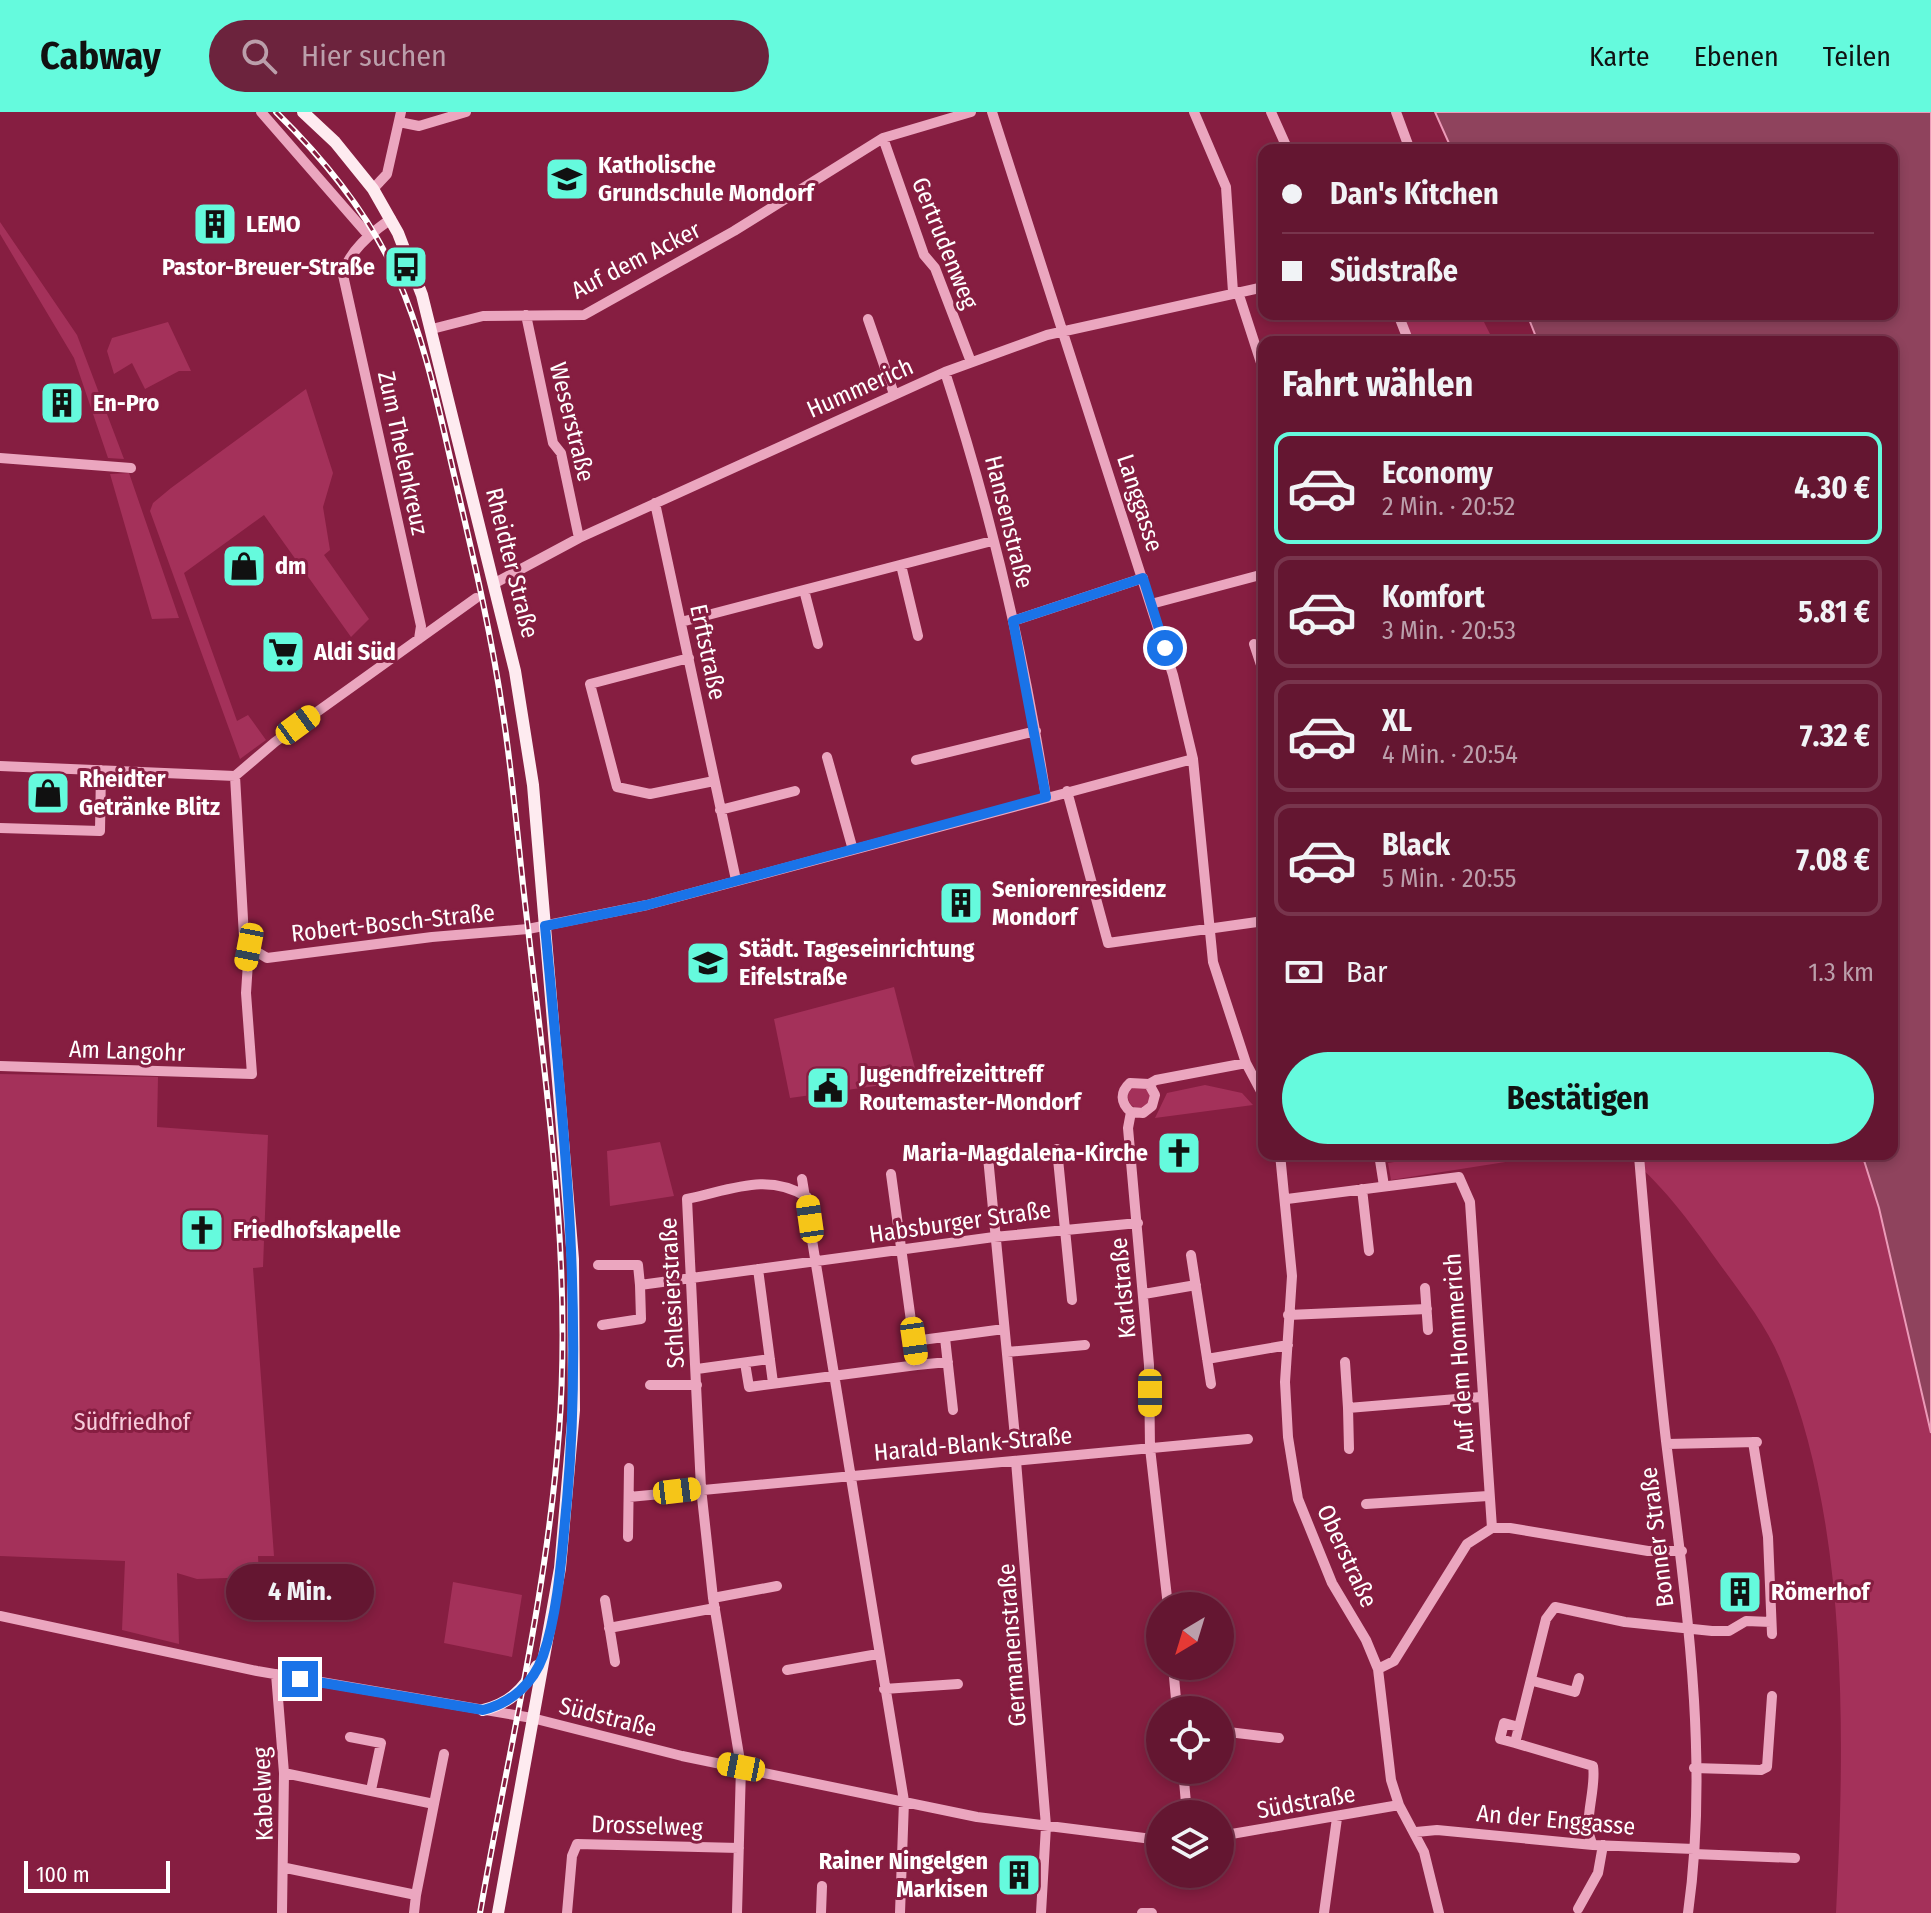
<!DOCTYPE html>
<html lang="de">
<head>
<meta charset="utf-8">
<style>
	:root { --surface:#641631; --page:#6c233d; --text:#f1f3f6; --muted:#bb9fab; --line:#78354d; --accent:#65fadd }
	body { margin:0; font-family:"Fira Sans Condensed",sans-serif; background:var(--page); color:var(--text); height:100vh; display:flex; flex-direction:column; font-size:30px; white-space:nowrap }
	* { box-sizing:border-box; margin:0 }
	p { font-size:26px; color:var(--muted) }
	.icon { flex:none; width:44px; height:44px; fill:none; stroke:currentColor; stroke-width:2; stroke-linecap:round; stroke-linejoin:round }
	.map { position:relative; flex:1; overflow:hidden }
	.side { position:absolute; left:1258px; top:224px; width:640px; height:824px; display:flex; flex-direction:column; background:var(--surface); border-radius:16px; box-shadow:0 4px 12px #0003,0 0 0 2px var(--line) }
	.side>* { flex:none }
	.hud { position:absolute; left:1258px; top:32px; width:640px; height:176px; border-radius:16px; box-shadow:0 4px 12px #0003,0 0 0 2px var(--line); display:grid; align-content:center; height:176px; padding:0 24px; background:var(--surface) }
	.needle { width:52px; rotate:218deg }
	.buttons { position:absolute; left:1146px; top:1480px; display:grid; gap:16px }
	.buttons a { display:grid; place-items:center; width:88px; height:88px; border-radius:50%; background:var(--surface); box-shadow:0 4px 12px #0003,0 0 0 2px var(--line); font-size:40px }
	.scale { position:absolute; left:24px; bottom:20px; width:146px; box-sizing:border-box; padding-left:8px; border:4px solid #fff; border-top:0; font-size:22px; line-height:28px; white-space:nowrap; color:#fff; -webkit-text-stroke:6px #861e41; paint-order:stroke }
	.end { position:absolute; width:36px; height:36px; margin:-18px; border:10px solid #1a73e8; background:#fff; box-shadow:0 0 0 4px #fff }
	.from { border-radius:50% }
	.bubble { position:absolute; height:56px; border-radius:28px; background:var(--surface); box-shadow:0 4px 12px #0003,0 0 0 2px var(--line); font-size:26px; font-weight:700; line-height:56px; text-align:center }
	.car { position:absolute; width:24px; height:48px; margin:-24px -12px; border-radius:10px; box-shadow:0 0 6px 2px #0007; background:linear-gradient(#f5c518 24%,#345 0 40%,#f5c518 0 76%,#345 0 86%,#f5c518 0) }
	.hud b { display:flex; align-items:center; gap:28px; height:76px; font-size:30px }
	.hud b+b { border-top:2px solid var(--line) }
	.hud i { width:20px; height:20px; background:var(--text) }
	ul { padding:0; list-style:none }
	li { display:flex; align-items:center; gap:24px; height:112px; margin:0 16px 12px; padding:0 8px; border:4px solid var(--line); border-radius:16px }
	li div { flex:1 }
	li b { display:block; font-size:30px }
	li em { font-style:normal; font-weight:700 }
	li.on { border-color:var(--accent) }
	li>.icon { width:72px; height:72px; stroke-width:1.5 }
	h2 { padding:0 24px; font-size:36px; line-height:96px }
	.pay { display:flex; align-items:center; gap:20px; height:88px; padding:0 24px; font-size:30px }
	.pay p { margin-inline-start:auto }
	.primary-button { display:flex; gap:16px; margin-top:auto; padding:16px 24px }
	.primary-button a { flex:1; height:92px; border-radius:48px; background:var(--accent); color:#111; font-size:32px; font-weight:700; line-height:92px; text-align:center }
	header { display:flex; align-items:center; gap:48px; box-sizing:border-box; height:112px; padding:0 40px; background:var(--accent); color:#111 }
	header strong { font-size:38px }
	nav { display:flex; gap:44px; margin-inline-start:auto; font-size:28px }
	.search { width:560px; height:72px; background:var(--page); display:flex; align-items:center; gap:20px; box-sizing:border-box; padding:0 28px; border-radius:44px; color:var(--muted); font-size:30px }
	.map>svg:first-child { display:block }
</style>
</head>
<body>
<header>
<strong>Cabway</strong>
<div class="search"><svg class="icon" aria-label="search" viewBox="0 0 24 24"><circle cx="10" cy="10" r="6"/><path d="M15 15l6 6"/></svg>Hier suchen</div>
<nav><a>Karte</a><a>Ebenen</a><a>Teilen</a></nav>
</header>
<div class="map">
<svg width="1931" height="1801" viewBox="0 0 1931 1801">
	<rect width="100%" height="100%" fill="#861e41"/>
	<!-- green -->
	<path fill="#a4315a" d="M0,110L77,223L124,347L108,346L74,246L0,122Z
		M1403,202H1480L1494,230H1413Z
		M168,210L191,259H179L145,277L132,251L114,262L107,239L112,226Z
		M306,277L333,361L323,395L330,438L324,443L369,507L351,525L264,403L184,461L237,609L248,603L266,628L240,647L150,399L153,391L171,376Z
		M129,361L179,506L152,507L110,362Z
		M894,875L918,968L790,986L774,907Z
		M0,962L158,965L157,1015L268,1023L263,1155L253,1156L274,1444H258L259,1465L197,1467L177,1461L179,1532L122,1518L125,1449L0,1444Z
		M1205,973L1242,981L1253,993L1155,1006L1167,981Z
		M1128 985a11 11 0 1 1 22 0a11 11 0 1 1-22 0Z
		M660,1030L674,1084L610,1094L607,1039Z
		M1421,1042H1557L1391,1068L1388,1051L1419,1046Z
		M1624,1042H1862L1879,1096L1931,1321V1801H1836C1845,1628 1849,1411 1781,1249C1766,1212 1739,1179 1716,1147C1693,1114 1657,1065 1624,1042Z
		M453,1470L522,1483L512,1545L444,1531Z"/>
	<!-- water -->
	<path fill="#8f435d" stroke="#ec9ab8" stroke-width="2" d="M1435,0H1931V1321L1879,1096L1862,1042H1892V230H1538L1527,202H1892V38H1452Z"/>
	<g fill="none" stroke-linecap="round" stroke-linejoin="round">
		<!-- minor -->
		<path stroke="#eba6bf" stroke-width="10" d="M261,0L369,124
			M992,0L1173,563L1193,647L1213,850L1246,951L1264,985
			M1194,0L1226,75L1233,180
			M1271,0L1288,38
			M1396,0L1410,38
			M399,10L419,14L466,0
			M883,26L924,143L935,156L971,250
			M373,77L387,62L401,0
			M391,107C372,120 348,139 343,163L421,514L419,527
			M1238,180L1264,260
			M1398,202L1409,230
			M526,203L553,331L561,341L579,426
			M868,207L894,282
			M432,217L483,204L584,203L734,119L883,26L971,0
			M945,260C990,398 1024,541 1046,685
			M0,346L131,356
			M655,391L736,768
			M901,453L918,524
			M495,471L579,426L945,260L1047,223L1264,175
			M804,478L818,532
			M1151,492L1264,462
			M1013,509L1143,466
			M681,510L992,429
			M1254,532L1264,562
			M689,546L590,572L617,675L650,682L714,669
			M827,645L853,738
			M916,648L1036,619
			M0,654L235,664L275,630L476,486
			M1067,679L1108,831L1264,809
			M720,698L795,679
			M0,716L100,719L101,658
			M249,835L267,846L432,825L528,817L647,793L1193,647
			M0,954L252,962L246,881L249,835L244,825L235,664
			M1149,972L1155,983L1152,994L1143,1001L1131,1000C1120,991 1120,980 1130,971L1149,972L1156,968L1246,951
			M1131,1000L1128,1016L1149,1253L1150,1336L1168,1494
			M1057,1037L1072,1188
			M1280,1042L1292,1164L1285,1270L1288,1325L1298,1387L1332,1471L1366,1528L1378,1557L1391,1668L1399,1693L1424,1740L1439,1801
			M1379,1042L1384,1074
			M1639,1044C1647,1139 1655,1234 1666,1329C1685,1483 1710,1645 1688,1801
			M988,1045L1015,1325
			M802,1067L904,1689L900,1801
			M1362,1077L1369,1139
			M1287,1087L1459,1065L1470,1090L1492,1416
			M1191,1143L1211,1272
			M598,1153H638L640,1173L994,1125L1138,1111
			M758,1157L773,1271
			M1425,1176L1428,1218
			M1144,1182L1196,1173
			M1288,1203L1427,1197
			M602,1213L641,1207L640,1173
			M945,1226L953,1298
			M914,1229L1004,1217
			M1007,1240L1085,1233
			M1207,1247L1288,1233
			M1345,1250L1348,1296
			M745,1251L749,1275L917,1253L891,1062
			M917,1253L948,1250
			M697,1257L770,1247
			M650,1273H697
			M1753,1330L1768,1425L1772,1522
			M1667,1332L1757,1330
			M1349,1337L1348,1296L1481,1285
			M1016,1349L1046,1714L1041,1801
			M629,1385L1248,1327
			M1366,1392L1488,1384
			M628,1425L629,1356
			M713,1486L777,1474
			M605,1488L615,1550
			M0,1504L257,1559L532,1606L682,1644L977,1705L1160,1728
			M609,1516L715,1496
			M1173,1554L1177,1598
			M1378,1557L1394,1549L1467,1432L1492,1416H1510L1648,1439H1682
			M787,1558L878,1542
			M276,1562L284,1661L282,1801
			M1533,1569L1575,1580L1579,1566
			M884,1577L958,1572
			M1220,1619L1279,1626
			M350,1625L381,1631L371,1678
			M1515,1631L1500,1627L1504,1611L1519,1615
			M1694,1656L1761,1658L1767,1655L1772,1584
			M1183,1658L1187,1702
			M284,1661L434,1692L416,1783L286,1756
			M434,1692L444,1642
			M1416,1720L1437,1718L1593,1733L1694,1737
			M1220,1724L1399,1693
			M1593,1733C1581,1712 1597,1678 1593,1654L1515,1631L1546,1507L1555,1495L1625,1510L1712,1519H1729L1746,1509L1771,1510
			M1694,1742L1795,1746
			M1578,1797L1598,1761L1603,1733
			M414,1801L416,1783
			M567,1801L572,1744L577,1732L739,1736
			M737,1801L741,1655L713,1486L701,1376L687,1087C731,1078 767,1060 807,1085
			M821,1801L822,1774
			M1142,1801H1152
			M1324,1801L1337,1706"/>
		<!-- major -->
		<path stroke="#feebf0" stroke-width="12" d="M303,0L335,30L373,77L398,121L422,183L515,559L533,673L573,1147L574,1298L560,1456L498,1801
			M483,1598C510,1591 523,1578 537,1554"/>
		<!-- rail casing -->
		<g stroke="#fff" stroke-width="6">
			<path id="rail" d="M276,0C325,48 369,102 397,165C424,226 437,289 452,354C471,436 491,518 503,602C514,673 519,745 528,816C547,983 572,1151 559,1320C547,1482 508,1641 480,1801"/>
		</g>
		<!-- rail -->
		<use href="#rail" stroke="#861e41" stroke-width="3" stroke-dasharray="9" stroke-linecap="butt"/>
	</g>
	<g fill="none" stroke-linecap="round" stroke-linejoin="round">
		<!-- route -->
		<path stroke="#1a73e8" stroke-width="10" d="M300,1567L483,1598C511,1591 533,1572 543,1544C559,1498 562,1437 567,1388C584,1196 563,1006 545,814L647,793L1046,685L1013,509L1143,466L1165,536"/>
	</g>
	<!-- icons -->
	<defs>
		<g id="school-square" transform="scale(2.3)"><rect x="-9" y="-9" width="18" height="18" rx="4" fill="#65fadd" stroke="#861e41"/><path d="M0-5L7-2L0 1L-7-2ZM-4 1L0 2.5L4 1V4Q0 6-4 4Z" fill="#111"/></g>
		<g id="building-square" transform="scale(2.3)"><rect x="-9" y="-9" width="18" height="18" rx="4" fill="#65fadd" stroke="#861e41"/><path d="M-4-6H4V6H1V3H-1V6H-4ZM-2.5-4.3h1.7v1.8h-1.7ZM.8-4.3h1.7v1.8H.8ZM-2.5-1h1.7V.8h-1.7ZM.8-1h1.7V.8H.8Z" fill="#111"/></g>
		<g id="bus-square" transform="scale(2.3)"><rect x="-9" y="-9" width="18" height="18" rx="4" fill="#65fadd" stroke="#861e41"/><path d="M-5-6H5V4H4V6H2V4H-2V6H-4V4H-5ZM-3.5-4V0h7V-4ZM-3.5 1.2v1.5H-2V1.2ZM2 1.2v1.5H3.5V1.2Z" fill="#111"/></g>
		<g id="shop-square" transform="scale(2.3)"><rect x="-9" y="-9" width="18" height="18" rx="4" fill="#65fadd" stroke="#861e41"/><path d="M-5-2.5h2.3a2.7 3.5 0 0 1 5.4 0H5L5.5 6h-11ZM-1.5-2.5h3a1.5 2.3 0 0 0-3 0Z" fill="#111"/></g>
		<g id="supermarket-square" transform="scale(2.3)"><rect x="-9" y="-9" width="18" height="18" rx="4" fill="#65fadd" stroke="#861e41"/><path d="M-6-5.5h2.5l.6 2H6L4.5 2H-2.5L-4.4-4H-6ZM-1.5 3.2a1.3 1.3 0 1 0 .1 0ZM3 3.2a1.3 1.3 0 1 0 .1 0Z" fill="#111"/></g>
		<g id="civic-square" transform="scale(2.3)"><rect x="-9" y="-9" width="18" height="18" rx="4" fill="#65fadd" stroke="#861e41"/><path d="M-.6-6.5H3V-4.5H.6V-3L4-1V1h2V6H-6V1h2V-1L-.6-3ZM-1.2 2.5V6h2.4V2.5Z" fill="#111"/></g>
		<g id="church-square" transform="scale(2.3)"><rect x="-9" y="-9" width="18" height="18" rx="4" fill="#65fadd" stroke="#861e41"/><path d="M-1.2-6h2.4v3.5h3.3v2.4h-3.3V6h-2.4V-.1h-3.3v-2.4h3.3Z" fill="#111"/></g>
	</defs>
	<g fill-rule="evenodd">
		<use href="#school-square" x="567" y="67"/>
		<use href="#building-square" x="215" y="112"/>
		<use href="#bus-square" x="406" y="155"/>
		<use href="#building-square" x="62" y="291"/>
		<use href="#shop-square" x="244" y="454"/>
		<use href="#supermarket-square" x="283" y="540"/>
		<use href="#shop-square" x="48" y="681"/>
		<use href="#building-square" x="961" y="791"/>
		<use href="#school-square" x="708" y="851"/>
		<use href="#civic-square" x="828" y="976"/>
		<use href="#church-square" x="1179" y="1041"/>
		<use href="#church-square" x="202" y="1118"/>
		<use href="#building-square" x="1740" y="1480"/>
		<use href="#building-square" x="1019" y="1763"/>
	</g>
	<g text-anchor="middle" stroke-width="6" stroke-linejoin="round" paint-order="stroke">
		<!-- poi labels -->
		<g font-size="24" font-weight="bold" fill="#fff" stroke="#861e41" text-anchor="start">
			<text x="598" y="61">Katholische<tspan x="598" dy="28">Grundschule Mondorf</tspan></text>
			<text x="246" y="120">LEMO</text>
			<text x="375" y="163" text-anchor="end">Pastor-Breuer-Straße</text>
			<text x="93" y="299">En-Pro</text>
			<text x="275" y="462">dm</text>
			<text x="314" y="548">Aldi Süd</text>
			<text x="79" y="675">Rheidter<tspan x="79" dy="28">Getränke Blitz</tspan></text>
			<text x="992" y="785">Seniorenresidenz<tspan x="992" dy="28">Mondorf</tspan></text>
			<text x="739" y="845">Städt. Tageseinrichtung<tspan x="739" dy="28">Eifelstraße</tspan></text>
			<text x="859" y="970">Jugendfreizeittreff<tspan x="859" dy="28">Routemaster-Mondorf</tspan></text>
			<text x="1148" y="1049" text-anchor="end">Maria-Magdalena-Kirche</text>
			<text x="233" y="1126">Friedhofskapelle</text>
			<text x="1771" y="1488">Römerhof</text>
			<text x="988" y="1757" text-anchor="end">Rainer Ningelgen<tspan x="988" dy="28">Markisen</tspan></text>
		</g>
		<!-- street labels -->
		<g font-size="24" fill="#fff" stroke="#861e41">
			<text transform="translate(945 131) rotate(68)" y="8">Gertrudenweg</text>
			<text transform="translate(636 148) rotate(-27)" y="8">Auf dem Acker</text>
			<text transform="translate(860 276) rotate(-24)" y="8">Hummerich</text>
			<text transform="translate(572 310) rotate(76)" y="8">Weserstraße</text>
			<text transform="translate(403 341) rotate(78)" y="8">Zum Thelenkreuz</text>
			<text transform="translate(1140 391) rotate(72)" y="8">Langgasse</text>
			<text transform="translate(1009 410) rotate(76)" y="8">Hansenstraße</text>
			<text transform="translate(512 451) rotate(76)" y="8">Rheidter Straße</text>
			<text transform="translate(708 540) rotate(78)" y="8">Erftstraße</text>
			<text transform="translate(393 811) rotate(-6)" y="8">Robert-Bosch-Straße</text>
			<text transform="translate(127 939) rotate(2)" y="8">Am Langohr</text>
			<text transform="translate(960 1110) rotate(-8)" y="8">Habsburger Straße</text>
			<text transform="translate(1123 1176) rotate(-95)" y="8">Karlstraße</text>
			<text transform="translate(672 1181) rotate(-93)" y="8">Schlesierstraße</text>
			<text transform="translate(1459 1241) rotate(-94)" y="8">Auf dem Hommerich</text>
			<text transform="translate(973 1332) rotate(-5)" y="8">Harald-Blank-Straße</text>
			<text transform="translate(1657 1425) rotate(-97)" y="8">Bonner Straße</text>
			<text transform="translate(1347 1444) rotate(65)" y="8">Oberstraße</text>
			<text transform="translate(1012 1533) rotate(-94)" y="8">Germanenstraße</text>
			<text transform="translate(608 1605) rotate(14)" y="8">Südstraße</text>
			<text transform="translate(263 1682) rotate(-92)" y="8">Kabelweg</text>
			<text transform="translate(1306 1690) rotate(-10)" y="8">Südstraße</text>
			<text transform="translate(1556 1708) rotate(5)" y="8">An der Enggasse</text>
			<text transform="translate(647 1714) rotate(2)" y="8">Drosselweg</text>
		</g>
		<!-- park labels -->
		<g font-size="24" fill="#f8cbdb" stroke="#861e41">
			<text x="132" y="1318">Südfriedhof</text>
		</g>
	</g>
</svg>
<div class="buttons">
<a><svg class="needle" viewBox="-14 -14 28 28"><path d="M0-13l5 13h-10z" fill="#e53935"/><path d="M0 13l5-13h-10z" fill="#bb9fab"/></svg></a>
<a><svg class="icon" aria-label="locate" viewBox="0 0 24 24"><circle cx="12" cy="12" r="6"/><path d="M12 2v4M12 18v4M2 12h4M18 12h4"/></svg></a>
<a><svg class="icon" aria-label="layers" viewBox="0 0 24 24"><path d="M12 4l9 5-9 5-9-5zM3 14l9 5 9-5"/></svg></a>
</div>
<div class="scale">100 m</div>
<i class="end from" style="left:1165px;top:536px"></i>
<i class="end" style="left:300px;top:1567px"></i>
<div class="bubble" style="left:226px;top:1452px;width:148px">4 Min.</div>
<i class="car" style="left:298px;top:613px;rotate:54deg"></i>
<i class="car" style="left:249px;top:835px;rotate:191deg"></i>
<i class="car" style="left:810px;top:1107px;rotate:352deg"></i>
<i class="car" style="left:914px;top:1229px;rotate:172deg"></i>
<i class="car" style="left:1150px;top:1281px;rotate:180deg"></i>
<i class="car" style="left:677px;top:1379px;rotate:83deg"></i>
<i class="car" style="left:741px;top:1655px;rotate:281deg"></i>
<div class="hud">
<b><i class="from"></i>Dan's Kitchen</b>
<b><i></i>Südstraße</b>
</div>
<section class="side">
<h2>Fahrt wählen</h2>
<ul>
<li class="on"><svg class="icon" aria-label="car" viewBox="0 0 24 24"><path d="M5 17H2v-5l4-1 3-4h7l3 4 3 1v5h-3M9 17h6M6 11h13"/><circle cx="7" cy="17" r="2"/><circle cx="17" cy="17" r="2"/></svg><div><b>Economy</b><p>2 Min. · 20:52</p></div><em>4.30 €</em></li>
<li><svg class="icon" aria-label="car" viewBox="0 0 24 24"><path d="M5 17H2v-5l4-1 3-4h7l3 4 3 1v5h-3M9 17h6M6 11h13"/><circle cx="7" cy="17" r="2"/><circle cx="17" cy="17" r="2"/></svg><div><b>Komfort</b><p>3 Min. · 20:53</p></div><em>5.81 €</em></li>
<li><svg class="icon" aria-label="car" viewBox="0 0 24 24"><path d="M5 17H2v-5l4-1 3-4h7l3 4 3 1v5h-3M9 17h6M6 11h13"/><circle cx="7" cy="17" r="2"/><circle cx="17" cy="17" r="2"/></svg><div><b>XL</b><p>4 Min. · 20:54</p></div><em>7.32 €</em></li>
<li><svg class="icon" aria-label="car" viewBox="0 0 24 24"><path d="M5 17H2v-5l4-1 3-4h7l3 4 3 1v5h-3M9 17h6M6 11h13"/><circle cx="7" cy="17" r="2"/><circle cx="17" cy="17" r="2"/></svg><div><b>Black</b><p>5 Min. · 20:55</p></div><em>7.08 €</em></li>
</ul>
<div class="pay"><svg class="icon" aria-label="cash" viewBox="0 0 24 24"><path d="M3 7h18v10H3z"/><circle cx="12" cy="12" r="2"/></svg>Bar<p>1.3 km</p></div>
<div class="primary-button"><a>Bestätigen</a></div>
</section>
</div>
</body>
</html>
